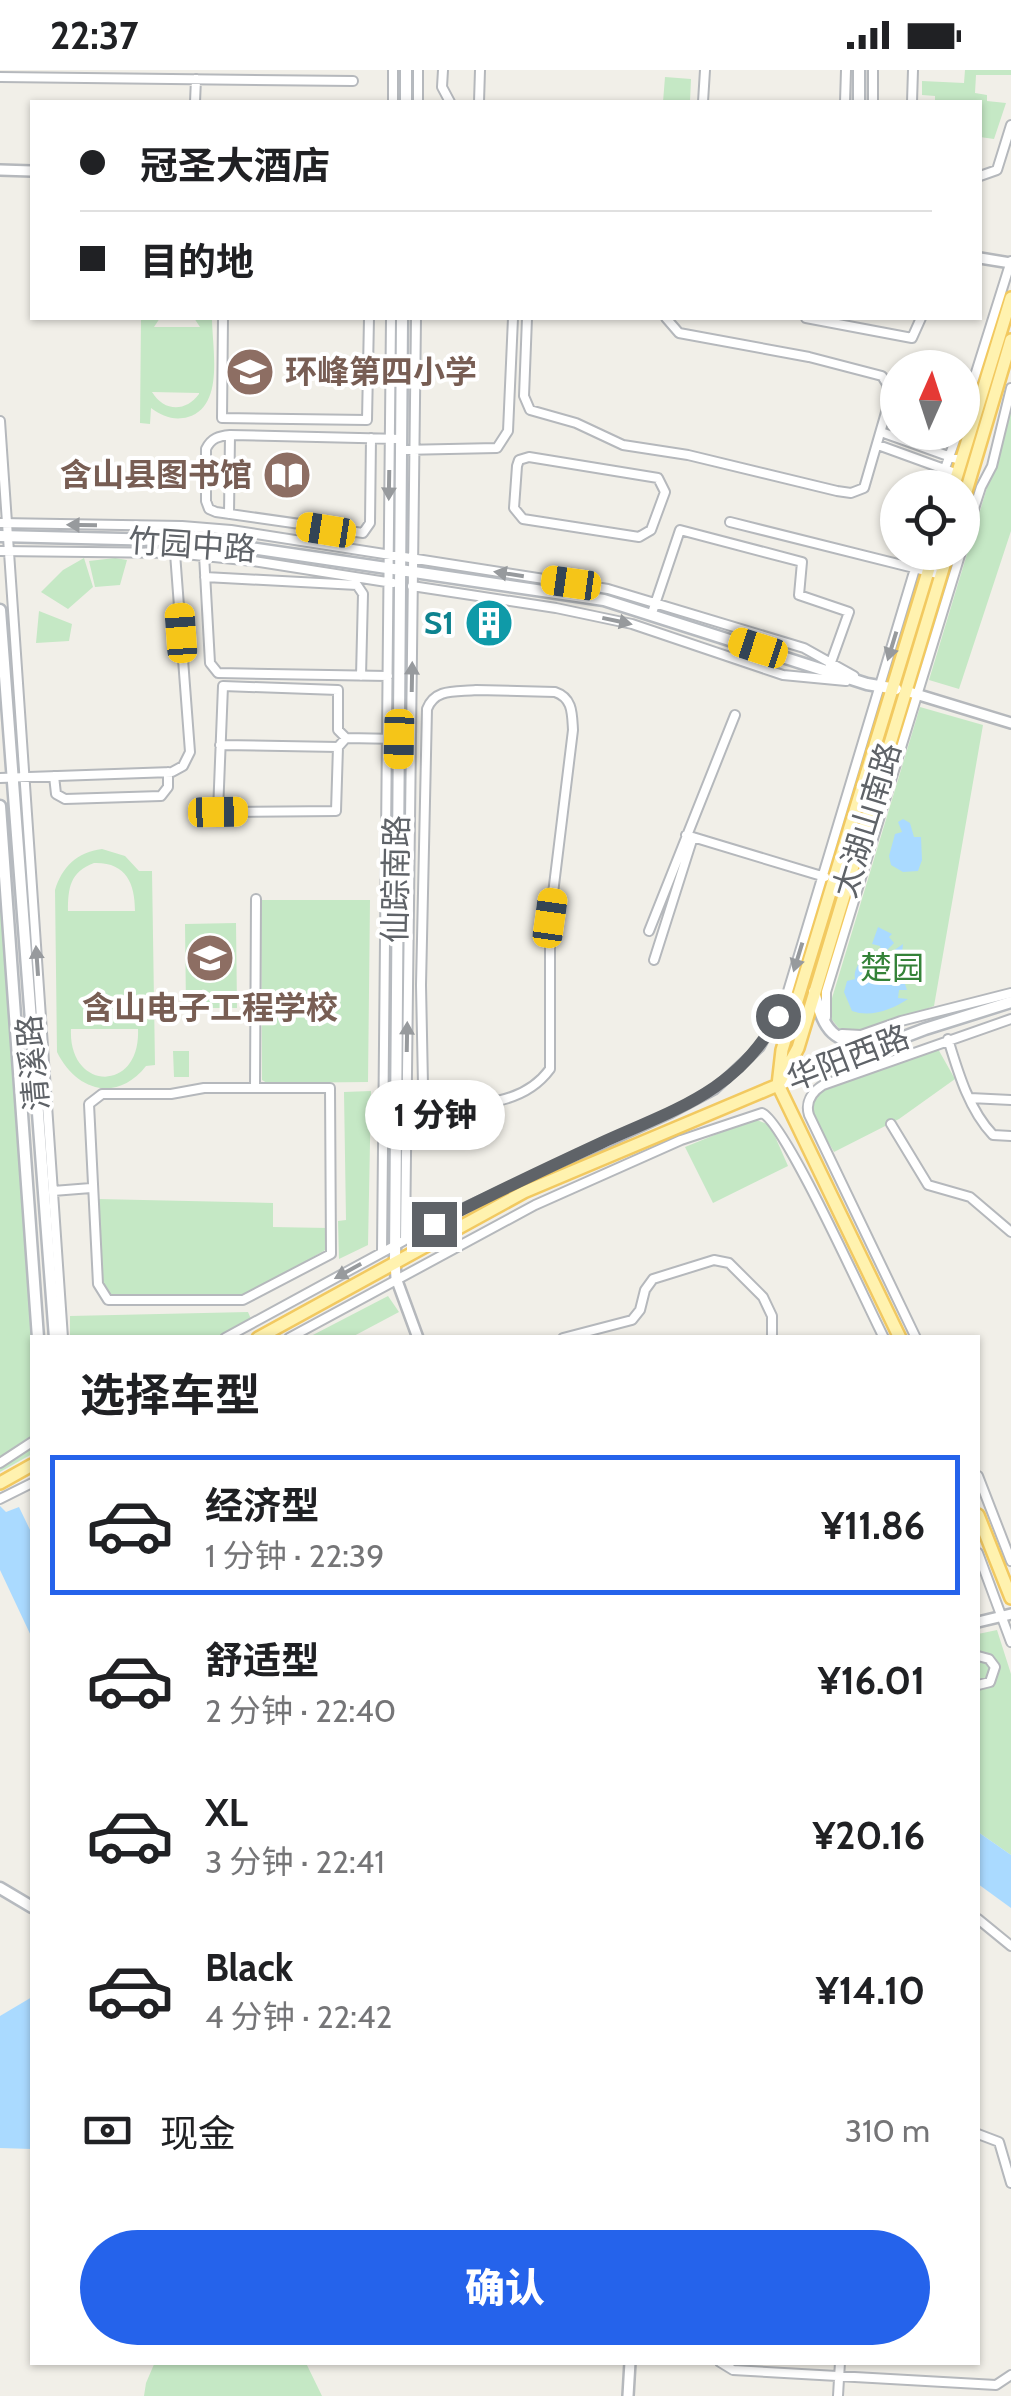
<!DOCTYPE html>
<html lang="zh">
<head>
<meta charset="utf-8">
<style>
	:root { --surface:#fff; --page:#f6f6f6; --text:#202124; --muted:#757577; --line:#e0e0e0; --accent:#2563eb }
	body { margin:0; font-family:Cabin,"Noto Sans SC",sans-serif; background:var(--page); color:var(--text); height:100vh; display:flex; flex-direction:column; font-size:38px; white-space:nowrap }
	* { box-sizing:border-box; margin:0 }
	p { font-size:32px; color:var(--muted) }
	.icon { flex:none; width:55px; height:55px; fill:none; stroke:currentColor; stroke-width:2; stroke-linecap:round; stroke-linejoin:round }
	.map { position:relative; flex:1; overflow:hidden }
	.sheet { position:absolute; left:30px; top:1265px; width:950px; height:1030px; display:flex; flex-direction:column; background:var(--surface); border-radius:0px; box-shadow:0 2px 8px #0004 }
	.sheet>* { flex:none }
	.hud { position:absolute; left:30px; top:30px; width:952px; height:220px; border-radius:0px; box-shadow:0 2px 8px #0004; display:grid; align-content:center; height:220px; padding:0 50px; background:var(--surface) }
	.needle { width:65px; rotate:3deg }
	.fabs { position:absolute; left:880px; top:280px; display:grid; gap:20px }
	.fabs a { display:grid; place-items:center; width:100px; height:100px; border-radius:50%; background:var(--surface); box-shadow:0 2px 8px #0004; font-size:50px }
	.end { position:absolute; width:45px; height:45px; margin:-22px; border:12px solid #5f6368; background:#fff; box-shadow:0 0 0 5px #fff }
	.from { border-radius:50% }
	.bubble { position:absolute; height:70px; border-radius:35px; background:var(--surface); box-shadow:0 2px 8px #0004; font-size:32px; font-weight:800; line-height:70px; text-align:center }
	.car { position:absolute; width:30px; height:60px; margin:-30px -15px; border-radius:12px; box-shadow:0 0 8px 2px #0007; background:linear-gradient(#f5c518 24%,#345 0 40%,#f5c518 0 76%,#345 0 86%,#f5c518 0) }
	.hud b { display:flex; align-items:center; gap:35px; height:95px; font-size:38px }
	.hud b+b { border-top:2px solid var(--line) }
	.hud i { width:25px; height:25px; background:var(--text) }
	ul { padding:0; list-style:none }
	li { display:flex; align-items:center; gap:30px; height:140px; margin:0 20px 15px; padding:0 30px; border:5px solid transparent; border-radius:0px }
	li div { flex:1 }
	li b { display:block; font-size:38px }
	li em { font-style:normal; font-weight:800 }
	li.current { border-color:var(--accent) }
	li>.icon { width:90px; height:90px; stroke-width:1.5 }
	h2 { padding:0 50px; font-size:45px; line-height:120px }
	.pay { display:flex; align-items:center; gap:25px; height:110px; padding:0 50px; font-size:38px }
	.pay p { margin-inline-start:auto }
	.cta { display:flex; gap:20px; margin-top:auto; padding:20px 50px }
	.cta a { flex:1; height:115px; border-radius:60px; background:var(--accent); color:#fff; font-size:40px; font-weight:800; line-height:115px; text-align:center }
	.status { display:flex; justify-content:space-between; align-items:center; height:70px; padding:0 50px; background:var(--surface); direction:ltr }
	.status svg { height:28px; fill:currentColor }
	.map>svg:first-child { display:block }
</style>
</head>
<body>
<div class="status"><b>22:37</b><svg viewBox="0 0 49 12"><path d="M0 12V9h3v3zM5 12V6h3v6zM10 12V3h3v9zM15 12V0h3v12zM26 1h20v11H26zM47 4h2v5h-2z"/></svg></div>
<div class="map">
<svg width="1011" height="2326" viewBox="0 0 1011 2326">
	<rect width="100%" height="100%" fill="#f1efe8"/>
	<!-- green -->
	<path fill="#c5e8c5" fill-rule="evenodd" d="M965,0H1011V5H976L975,23L987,25V31L1006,33L994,69L980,67V32H935V26L922,25V11L964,13Z
		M665,7L691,9L690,32H663Z
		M141,248H160L154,257H200L194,248H212C212,278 225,336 188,347C174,351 162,346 151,338L150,354L140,353ZM152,322L199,323V324C186,342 164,342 152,322Z
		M1011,338V461L959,619L929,610Z
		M84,488L93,517L68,539L41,522L63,500Z
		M115,488L127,490L120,515L95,517L89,491Z
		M39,541L72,554L69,571L36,573Z
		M920,637L983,655L934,936L861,963L841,961L829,946V938Z
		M102,779L125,786L139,801H152L155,995L146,996C117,1033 76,1021 57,982L55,820C62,797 77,782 102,779ZM94,793C126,792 135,813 135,841H68C68,818 70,802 94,793ZM71,959H138C141,1024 68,1021 71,959Z
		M0,781L34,1267L32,1384L0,1402Z
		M261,830H370L368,1012L267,1013L262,1010Z
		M236,853L237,938H186L185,854Z
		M938,979L955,1009L899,1049L834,1082L810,1040L814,1026L825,1018Z
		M173,981H189V1007H174Z
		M371,1021L368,1175L339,1189L338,1151L346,1150L344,1022Z
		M754,1049L770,1055L788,1096L713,1133L685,1077Z
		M98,1129L273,1133V1157L328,1158L327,1179L245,1226L110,1227L103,1214Z
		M388,1226L399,1242L352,1267H309Z
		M248,1242L251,1249L220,1267L70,1268V1246Z
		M997,1560L1011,1604V1785L978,1762V1564Z
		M155,2292L306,2293L322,2326H144L146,2313Z"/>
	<!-- water -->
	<path fill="#aadaff" d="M903,749L910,753L914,767H921L922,790L918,801L903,802L891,795L889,786L895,764L902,762L898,752Z
		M878,857L892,864L889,867L894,873L887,880L890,883L903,874L901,892H906L911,898L906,896C900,904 905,913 907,920H899L898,928L908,929C893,939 871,948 852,941L844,922L847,911L855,909C853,898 863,886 872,885L875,894L882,887L880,876L872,874Z
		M0,1436L6,1442L19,1437L32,1464V1568L0,1500Z
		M978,1762L1011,1785V1838L978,1814Z
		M32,1927V2079L0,2078V1946Z"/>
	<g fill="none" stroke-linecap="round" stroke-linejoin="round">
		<!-- minor casing -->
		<g stroke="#b5b8bc" stroke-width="12">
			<path id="minor" d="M443,0L442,17L450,32
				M873,0V32
				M0,7L353,11
				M195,32L196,9
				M393,32V0
				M418,32V0
				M479,32L480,0
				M703,32L705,0
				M845,32L846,0
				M912,32L913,0
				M980,106L997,100L1011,55
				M223,248L222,348L367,350L369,248
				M527,248L524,326L530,340L576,353L623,375L688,385L837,421L851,423L864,418L889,332L887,314L882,306L809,287L679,263L666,248
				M806,248L912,268L921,248
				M962,347L1011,191
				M0,351L63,1268
				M881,362L962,391
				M371,368L370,453L363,463L216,442L209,439L206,431V379C211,368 219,366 230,365L401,369
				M878,375L958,404
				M401,380L497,378L508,361L513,248
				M529,387L658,408L665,422L651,460L639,467L523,449L514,438L517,396L519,390Z
				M938,418L958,362
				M229,444L230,365
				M730,452L942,505
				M0,453L182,456L231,460L608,519L804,578L854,606
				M962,476L981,417L992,396L1011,318
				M0,481L175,483L253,491L393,513
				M204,485L210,593L218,603L388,606
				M205,507L357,515L363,524L361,606
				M412,516L556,538L632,554L783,605L846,611
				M652,543L680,460L802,492L799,525L849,542L830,595
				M476,620L555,622C573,628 572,644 573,660L550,848V999C522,1037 474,1035 431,1034L423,1015L421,915L427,639C435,618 456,622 476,620Z
				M220,675L338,677L346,668L399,669
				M338,677L336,741L218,742L223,616L338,620V660L346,668
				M54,706L56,724L65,729L161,726L168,717V702
				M0,708L172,702L183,696L190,682L174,470
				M686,765L825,807
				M649,861L735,645
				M654,890L693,767
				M826,947V922L961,482
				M842,964L861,965L901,951L1011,923
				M948,969C958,1002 969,1040 993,1065L1011,1066
				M255,1017L256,829
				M204,1018H330L331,1184L243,1230H108L98,1214L89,1034L102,1024H171Z
				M970,1028L1011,1030
				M891,1054L928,1115L970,1127L1011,1162
				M53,1121L91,1118
				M405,1170L416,248
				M382,1182L391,248
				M225,1268L464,1138L671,1043L714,1020L760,977L786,928L920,482
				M289,1268L535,1135L681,1070L762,1043C785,1052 866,1233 884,1268
				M563,1268L632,1250L640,1240L645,1220L653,1209L714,1190L729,1193L763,1227L772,1246V1268
				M916,1268L809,1045C805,1032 812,1022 823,1015L1011,949
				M0,1393L32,1372
				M978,1406L1011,1491
				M0,1429L32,1413
				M978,1483L1011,1572
				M978,1586L989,1589L995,1597L990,1612L978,1615
				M978,1849L1011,1876
				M978,2064L999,2072L1011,2113
				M720,2292L733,2300L996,2315L1011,2305
				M838,2326L840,2292"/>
		</g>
		<!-- tertiary casing -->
		<g stroke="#b5b8bc" stroke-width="14">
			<path id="tertiary" d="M0,100L32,101
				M980,188L1011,193
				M906,621L1011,653
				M395,1191L396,1208L418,1268
				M978,1552L1011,1544
				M628,2326L630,2292"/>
		</g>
		<!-- secondary casing -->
		<g stroke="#b6babf" stroke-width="15">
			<path id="secondary" d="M406,0V32
				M859,32V0
				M0,466L203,471L604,530L867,614L896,619
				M0,540L55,1268
				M0,736L38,1268
				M814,922C826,965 831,968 874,979
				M778,1015L925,959L1011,932
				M395,1191L402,248
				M0,1818L32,1837"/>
		</g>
		<!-- primary casing -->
		<g stroke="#f2c960" stroke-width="16">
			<path id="primary" d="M953,418L1011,228
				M962,435L1011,270
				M780,1011L798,978L948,482
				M258,1268L524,1122L778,1015
				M900,1268L778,1015L782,980L934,482
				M0,1413L32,1395
				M978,1445L1011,1528"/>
		</g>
		<!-- minor -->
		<use href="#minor" stroke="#fff" stroke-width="8"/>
		<!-- tertiary -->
		<use href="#tertiary" stroke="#fff" stroke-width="9"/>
		<!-- secondary -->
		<use href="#secondary" stroke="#fff" stroke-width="10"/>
		<!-- primary -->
		<use href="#primary" stroke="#fff2af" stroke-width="11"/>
	</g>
	<!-- one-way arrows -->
	<defs><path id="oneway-solid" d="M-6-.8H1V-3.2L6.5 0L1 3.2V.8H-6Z" transform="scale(2.5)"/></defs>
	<g fill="#979a9d">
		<use href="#oneway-solid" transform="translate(389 415) rotate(91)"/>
		<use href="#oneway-solid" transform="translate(82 455) rotate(-179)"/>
		<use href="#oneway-solid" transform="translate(509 504) rotate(-171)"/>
		<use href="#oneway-solid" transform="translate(617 551) rotate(12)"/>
		<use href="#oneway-solid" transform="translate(892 576) rotate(107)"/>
		<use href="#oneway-solid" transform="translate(412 607) rotate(-89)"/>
		<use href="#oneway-solid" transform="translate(798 887) rotate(107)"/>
		<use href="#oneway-solid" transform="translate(37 891) rotate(-94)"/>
		<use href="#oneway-solid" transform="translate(407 967) rotate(-89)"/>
		<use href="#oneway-solid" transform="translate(348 1201) rotate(151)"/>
	</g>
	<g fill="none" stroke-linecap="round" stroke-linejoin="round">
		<!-- route -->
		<path stroke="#5f6368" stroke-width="12" d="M434,1154C489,1125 545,1099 601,1073C673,1040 738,1022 778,946"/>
	</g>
	<!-- icons -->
	<defs>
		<g id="school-disc" transform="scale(2.5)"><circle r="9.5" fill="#8d6e63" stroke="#fff"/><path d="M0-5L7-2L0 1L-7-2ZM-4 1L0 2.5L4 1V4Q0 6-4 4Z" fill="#fff"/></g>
		<g id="library-disc" transform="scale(2.5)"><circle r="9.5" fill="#8d6e63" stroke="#fff"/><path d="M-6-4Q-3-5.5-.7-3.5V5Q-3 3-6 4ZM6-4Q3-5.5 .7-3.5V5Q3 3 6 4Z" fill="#fff"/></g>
		<g id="building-disc" transform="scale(2.5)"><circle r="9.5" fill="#0f9aa8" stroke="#fff"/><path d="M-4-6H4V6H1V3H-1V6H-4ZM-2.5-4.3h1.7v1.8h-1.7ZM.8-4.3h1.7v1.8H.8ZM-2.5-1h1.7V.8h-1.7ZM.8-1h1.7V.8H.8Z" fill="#fff"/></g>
	</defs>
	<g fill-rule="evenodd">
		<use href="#school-disc" x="250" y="302"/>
		<use href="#library-disc" x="287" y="405"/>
		<use href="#building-disc" x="489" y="553"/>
		<use href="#school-disc" x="210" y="888"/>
	</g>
	<g text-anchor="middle" stroke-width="8" stroke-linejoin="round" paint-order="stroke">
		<!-- education labels -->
		<g font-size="32" font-weight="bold" fill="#785e54" stroke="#fff" text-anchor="start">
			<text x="285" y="313">环峰第四小学</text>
			<text x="252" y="416" text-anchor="end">含山县图书馆</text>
			<text x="210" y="949" text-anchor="middle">含山电子工程学校</text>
		</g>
		<!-- street labels -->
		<g font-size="32" fill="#5f6368" stroke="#fff">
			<text transform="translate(192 475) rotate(4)" y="11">竹园中路</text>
			<text transform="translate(867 750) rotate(-73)" y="11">太湖山南路</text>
			<text transform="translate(396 809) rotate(-89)" y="11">仙踪南路</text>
			<text transform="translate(848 988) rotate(-21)" y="11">华阳西路</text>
			<text transform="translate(33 993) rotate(-95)" y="11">清溪路</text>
		</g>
		<!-- culture labels -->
		<g font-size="32" font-weight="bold" fill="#0d838f" stroke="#fff" text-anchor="end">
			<text x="454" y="564">S1</text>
		</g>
		<!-- park labels -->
		<g font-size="32" fill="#348238" stroke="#fff">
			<text x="892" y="909">楚园</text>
		</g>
	</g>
</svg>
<div class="fabs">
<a><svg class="needle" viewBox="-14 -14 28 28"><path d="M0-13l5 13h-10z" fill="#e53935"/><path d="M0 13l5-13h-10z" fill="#757577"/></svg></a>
<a><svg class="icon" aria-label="locate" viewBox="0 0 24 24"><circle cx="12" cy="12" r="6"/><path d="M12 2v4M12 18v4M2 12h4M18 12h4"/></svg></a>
</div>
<i class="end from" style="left:778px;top:946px"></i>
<i class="end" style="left:434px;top:1154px"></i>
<div class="bubble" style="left:365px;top:1010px;width:140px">1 分钟</div>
<i class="car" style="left:326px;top:460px;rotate:279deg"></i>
<i class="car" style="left:571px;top:513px;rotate:278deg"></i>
<i class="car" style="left:181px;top:563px;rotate:356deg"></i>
<i class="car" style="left:758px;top:578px;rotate:288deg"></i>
<i class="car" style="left:399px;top:669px;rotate:181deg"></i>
<i class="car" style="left:218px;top:742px;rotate:89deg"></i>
<i class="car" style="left:550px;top:848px;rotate:8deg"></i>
<div class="hud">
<b><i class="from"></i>冠圣大酒店</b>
<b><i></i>目的地</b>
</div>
<section class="sheet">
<h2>选择车型</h2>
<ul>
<li class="current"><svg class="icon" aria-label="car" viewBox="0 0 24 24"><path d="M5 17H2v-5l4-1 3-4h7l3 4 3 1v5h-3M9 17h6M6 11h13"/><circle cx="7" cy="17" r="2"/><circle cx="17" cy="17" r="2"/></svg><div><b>经济型</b><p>1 分钟 · 22:39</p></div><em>¥11.86</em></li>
<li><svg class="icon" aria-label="car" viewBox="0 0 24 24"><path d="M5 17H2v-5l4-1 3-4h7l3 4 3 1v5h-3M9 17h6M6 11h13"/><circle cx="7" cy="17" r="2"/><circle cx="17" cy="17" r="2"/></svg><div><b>舒适型</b><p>2 分钟 · 22:40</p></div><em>¥16.01</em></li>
<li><svg class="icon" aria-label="car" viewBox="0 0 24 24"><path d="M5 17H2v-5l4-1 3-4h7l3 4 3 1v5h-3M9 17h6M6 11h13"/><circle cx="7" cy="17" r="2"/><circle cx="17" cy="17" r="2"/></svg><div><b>XL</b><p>3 分钟 · 22:41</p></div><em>¥20.16</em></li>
<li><svg class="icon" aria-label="car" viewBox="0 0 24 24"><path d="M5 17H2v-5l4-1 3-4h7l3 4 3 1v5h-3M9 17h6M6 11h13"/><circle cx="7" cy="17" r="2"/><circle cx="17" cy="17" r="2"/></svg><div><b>Black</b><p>4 分钟 · 22:42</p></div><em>¥14.10</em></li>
</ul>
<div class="pay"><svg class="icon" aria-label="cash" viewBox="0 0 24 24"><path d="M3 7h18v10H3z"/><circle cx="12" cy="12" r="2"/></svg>现金<p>310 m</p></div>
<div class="cta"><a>确认</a></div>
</section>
</div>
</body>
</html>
